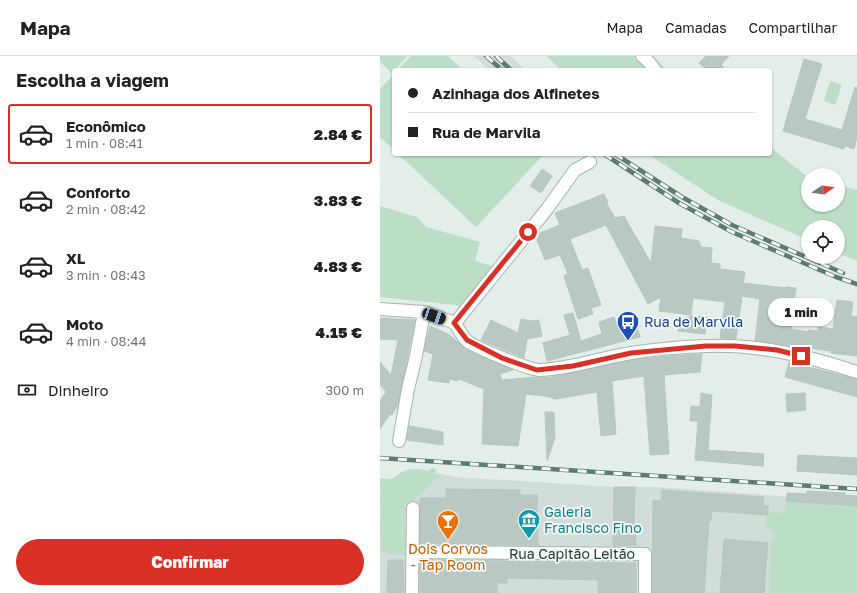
<!DOCTYPE html>
<html lang="pt">
<head>
<meta charset="utf-8">
<style>
	:root { --surface:#fff; --page:#f6f6f6; --text:#222; --muted:#767676; --line:#e0e0e0; --accent:#d93025 }
	body { margin:0; font-family:"Golos Text",sans-serif; background:var(--page); color:var(--text); height:100vh; display:flex; flex-direction:column; font-size:15px; white-space:nowrap }
	* { box-sizing:border-box; margin:0 }
	p { font-size:13px; color:var(--muted) }
	.icon { flex:none; width:22px; height:22px; fill:none; stroke:currentColor; stroke-width:2; stroke-linecap:round; stroke-linejoin:round }
	.map { position:relative; flex:1; overflow:hidden }
	.sheet { display:flex; flex-direction:column; background:var(--surface); width:380px }
	.sheet>* { flex:none }
	.banner { position:absolute; left:12px; top:12px; width:380px; height:88px; border-radius:4px; box-shadow:0 1px 3px #0004; display:grid; align-content:center; height:88px; padding:0 16px; background:var(--surface) }
	.needle { width:26px; rotate:77deg }
	.fabs { position:absolute; left:421px; top:112px; display:grid; gap:8px }
	.fabs a { display:grid; place-items:center; width:44px; height:44px; border-radius:50%; background:var(--surface); box-shadow:0 1px 3px #0004; font-size:20px }
	.end { position:absolute; width:18px; height:18px; margin:-9px; border:5px solid #d93025; background:#fff; box-shadow:0 0 0 2px #fff }
	.from { border-radius:50% }
	.bubble { position:absolute; height:28px; border-radius:14px; background:var(--surface); box-shadow:0 1px 3px #0004; font-size:13px; font-weight:800; line-height:28px; text-align:center }
	.car { position:absolute; width:12px; height:24px; margin:-12px -6px; border-radius:5px; box-shadow:0 0 3px 1px #0007; background:linear-gradient(#222 24%,#8ab4d8 0 40%,#222 0 76%,#8ab4d8 0 86%,#222 0) }
	.banner b { display:flex; align-items:center; gap:14px; height:38px; font-size:15px }
	.banner b+b { border-top:1px solid var(--line) }
	.banner i { width:10px; height:10px; background:var(--text) }
	ul { padding:0; list-style:none }
	li { display:flex; align-items:center; gap:12px; height:60px; margin:0 8px 6px; padding:0 8px; border:2px solid transparent; border-radius:4px }
	li div { flex:1 }
	li b { display:block; font-size:15px }
	li em { font-style:normal; font-weight:800 }
	li.current { border-color:var(--accent) }
	li>.icon { width:36px; height:36px; stroke-width:1.5 }
	h2 { padding:0 16px; font-size:18px; line-height:48px }
	.pay { display:flex; align-items:center; gap:10px; height:44px; padding:0 16px; font-size:15px }
	.pay p { margin-inline-start:auto }
	.primary-button { display:flex; gap:8px; margin-top:auto; padding:8px 16px }
	.primary-button a { flex:1; height:46px; border-radius:24px; background:var(--accent); color:#fff; font-size:16px; font-weight:800; line-height:46px; text-align:center }
	header { display:flex; align-items:center; gap:24px; box-sizing:border-box; height:56px; padding:0 20px; background:var(--surface); border-bottom:1px solid var(--line) }
	header strong { font-size:19px }
	nav { display:flex; gap:22px; margin-inline-start:auto; font-size:14px }
	main { display:flex; flex:1; min-height:0 }
	.map>svg:first-child { display:block }
</style>
</head>
<body>
<header>
<strong>Mapa</strong>
<nav><a>Mapa</a><a>Camadas</a><a>Compartilhar</a></nav>
</header>
<main>
<section class="sheet">
<h2>Escolha a viagem</h2>
<ul>
<li class="current"><svg class="icon" aria-label="car" viewBox="0 0 24 24"><path d="M5 17H2v-5l4-1 3-4h7l3 4 3 1v5h-3M9 17h6M6 11h13"/><circle cx="7" cy="17" r="2"/><circle cx="17" cy="17" r="2"/></svg><div><b>Econômico</b><p>1 min · 08:41</p></div><em>2.84 €</em></li>
<li><svg class="icon" aria-label="car" viewBox="0 0 24 24"><path d="M5 17H2v-5l4-1 3-4h7l3 4 3 1v5h-3M9 17h6M6 11h13"/><circle cx="7" cy="17" r="2"/><circle cx="17" cy="17" r="2"/></svg><div><b>Conforto</b><p>2 min · 08:42</p></div><em>3.83 €</em></li>
<li><svg class="icon" aria-label="car" viewBox="0 0 24 24"><path d="M5 17H2v-5l4-1 3-4h7l3 4 3 1v5h-3M9 17h6M6 11h13"/><circle cx="7" cy="17" r="2"/><circle cx="17" cy="17" r="2"/></svg><div><b>XL</b><p>3 min · 08:43</p></div><em>4.83 €</em></li>
<li><svg class="icon" aria-label="car" viewBox="0 0 24 24"><path d="M5 17H2v-5l4-1 3-4h7l3 4 3 1v5h-3M9 17h6M6 11h13"/><circle cx="7" cy="17" r="2"/><circle cx="17" cy="17" r="2"/></svg><div><b>Moto</b><p>4 min · 08:44</p></div><em>4.15 €</em></li>
</ul>
<div class="pay"><svg class="icon" aria-label="cash" viewBox="0 0 24 24"><path d="M3 7h18v10H3z"/><circle cx="12" cy="12" r="2"/></svg>Dinheiro<p>300 m</p></div>
<div class="primary-button"><a>Confirmar</a></div>
</section>
<div class="map">
<svg width="477" height="537" viewBox="0 0 477 537">
	<rect width="100%" height="100%" fill="#e3ede9"/>
	<!-- built -->
	<path fill="#d1ddd8" d="M94,0H131L145,14H109Z
		M43,414L75,421L234,431H278L455,444L477,537H0V455Z"/>
	<!-- green -->
	<path fill="#bcdec6" d="M0,0H27L12,17L0,6Z
		M31,0H68L83,14H18Z
		M167,0H273L287,14H181Z
		M14,18V94L0,81V33Z
		M450,25L462,29L455,49L444,45Z
		M390,91L428,121V149H458V129L477,134V205L458,197V171H428V184L338,144L268,98H390Z
		M18,98H164L96,171Z
		M0,150L37,161L46,171L100,186L95,205L116,211L84,250L0,241Z
		M52,412L57,414L54,416L55,418L59,420V424L56,423L53,425L52,429L48,430C45,435 31,446 25,448V499H14L13,496L12,499L1,495L0,422C3,422 7,423 10,423C15,422 17,419 20,417C28,412 40,412 48,415Z
		M406,445L477,450V537H389L390,521H389L392,474L386,473V459H388V456L405,457Z"/>
	<!-- building -->
	<path fill="#b9c8c2" stroke="#b6c7c0" d="M326,0H349L341,9L346,14H327L319,7Z
		M424,3L442,8L425,63L462,74L475,31L477,32V81L474,93L465,90L464,93L403,75Z
		M162,113L172,120L161,137L150,130Z
		M224,138L228,146H226L235,162L244,160L271,207L275,170L302,173L301,182L319,185L321,191L332,192L331,207L340,208V213L365,216L363,227L406,232L407,231L416,232L411,273L428,276V274L438,275L439,271L453,273L457,244L473,246L471,260L477,261V300L451,297V295L375,285L380,243L362,240L356,283L340,282L345,246L313,242L311,259L279,255L281,241L268,248L226,169L190,183L202,214L208,212L221,249L211,252L213,258L198,263L184,220L188,218L180,199L165,204L155,179L180,169L175,157Z
		M193,257L201,285L222,278L219,266L234,261L237,270L255,265L260,281L167,305L163,287L190,279L184,259Z
		M313,260L327,261L325,278L298,275L300,264Z
		M0,262L35,264L18,348L12,359L10,358L0,373V345L6,336L0,328V306L11,319L18,284L0,283Z
		M141,263L151,265L159,264L162,280L147,283L144,302L101,284L111,264L138,277Z
		M50,270L68,278L89,295L133,314L120,318L122,324L156,321L172,322L171,321L252,304L289,300L322,298L320,316L284,319L289,398L270,399L264,320L232,325L236,378L221,380L217,336L176,343L165,340L146,338L138,390L102,388L104,333L79,323L78,325L69,323V327L48,324L53,298L44,295Z
		M409,306L477,323V341L405,321Z
		M321,337L332,339L328,394L384,398L383,410L315,404L318,365H310L311,350L320,351Z
		M425,337L426,354L407,356L406,338Z
		M165,356H174L175,382L167,405Z
		M29,370L63,376V389L27,384Z
		M418,399L477,402V419L417,415Z
		M234,431H255L254,471H255L256,489L233,490Z
		M66,433L140,434V439H157L158,489L40,488V442H66Z
		M282,434L384,441L383,450H388V459L332,455L331,465H329L324,537H272L273,444L281,445Z
		M427,435L465,437V439L477,440V450L406,445L407,437L427,438Z
		M344,483L388,487L384,537H340Z
		M8,504H23L24,537H7Z
		M57,504L256,507V537H218V524L127,522V527H117V537H40V505H57Z"/>
	<g fill="none" stroke-linecap="round" stroke-linejoin="round">
		<!-- minor casing -->
		<g stroke="#a6b5b0" stroke-width="14">
			<path id="minor" d="M262,0L268,5L275,14
				M0,253L44,256L75,267
				M75,267C78,272 82,280 87,285C95,291 149,314 159,314C190,313 220,302 251,297C275,293 301,291 326,290C378,288 428,300 477,316
				M75,267L167,153L195,114L210,106
				M19,385L28,333L36,300L44,256
				M32,496L265,498V537
				M32,537L33,452"/>
		</g>
		<!-- minor -->
		<use href="#minor" stroke="#fff" stroke-width="12"/>
		<!-- rail casing -->
		<g stroke="#5d7a73" stroke-width="4.5">
			<path id="rail" d="M106,0L122,14
				M116,0L131,14
				M224,98L299,147L352,176L456,221L477,228
				M235,98L302,141L352,169L463,217
				M0,402L477,433"/>
		</g>
		<!-- rail -->
		<use href="#rail" stroke="#f4f9f7" stroke-width="3" stroke-dasharray="9" stroke-linecap="butt"/>
	</g>
	<g fill="none" stroke-linecap="round" stroke-linejoin="round">
		<!-- route -->
		<path stroke="#d93025" stroke-width="5" d="M148,176L74,267L87,284L122,302L157,314L193,310L251,297L326,290H355L397,294L421,300"/>
	</g>
	<!-- icons -->
	<defs>
		<g id="bus-pin" transform="scale(1.15)"><path d="M0 17L-7.5 6A9.5 9.5 0 1 1 7.5 6Z" fill="#1a4fb4" stroke="#f4f9f7"/><path d="M-5-6H5V4H4V6H2V4H-2V6H-4V4H-5ZM-3.5-4V0h7V-4ZM-3.5 1.2v1.5H-2V1.2ZM2 1.2v1.5H3.5V1.2Z" fill="#fff"/></g>
		<g id="museum-pin" transform="scale(1.15)"><path d="M0 17L-7.5 6A9.5 9.5 0 1 1 7.5 6Z" fill="#0f9aa8" stroke="#f4f9f7"/><path d="M0-6L6-3V-2H-6V-3ZM-5-1h2V3h-2ZM-1-1h2V3h-2ZM3-1h2V3H3ZM-6 4H6V6H-6Z" fill="#fff"/></g>
		<g id="bar-pin" transform="scale(1.15)"><path d="M0 17L-7.5 6A9.5 9.5 0 1 1 7.5 6Z" fill="#e8710a" stroke="#f4f9f7"/><path d="M-6-5H6L.8 .8V4.5H3.5V6h-7V4.5H-.8V.8Z" fill="#fff"/></g>
	</defs>
	<g fill-rule="evenodd">
		<use href="#bus-pin" x="248" y="266"/>
		<use href="#museum-pin" x="149" y="464"/>
		<use href="#bar-pin" x="68" y="465"/>
	</g>
	<g text-anchor="middle" stroke-width="3.5" stroke-linejoin="round" paint-order="stroke">
		<!-- transit labels -->
		<g font-size="14" fill="#164399" stroke="#f4f9f7" text-anchor="start">
			<text x="264" y="271">Rua de Marvila</text>
		</g>
		<!-- culture labels -->
		<g font-size="14" fill="#0d838f" stroke="#f4f9f7" text-anchor="start">
			<text x="164" y="461">Galeria<tspan x="164" dy="16">Francisco Fino</tspan></text>
		</g>
		<!-- food labels -->
		<g font-size="14" fill="#c56008" stroke="#f4f9f7">
			<text x="68" y="498">Dois Corvos<tspan x="68" dy="16">- Tap Room</tspan></text>
		</g>
		<!-- street labels -->
		<g font-size="14" fill="#233f38" stroke="#f4f9f7">
			<text x="192" y="503">Rua Capitão Leitão</text>
		</g>
	</g>
</svg>
<div class="fabs">
<a><svg class="needle" viewBox="-14 -14 28 28"><path d="M0-13l5 13h-10z" fill="#e53935"/><path d="M0 13l5-13h-10z" fill="#767676"/></svg></a>
<a><svg class="icon" aria-label="locate" viewBox="0 0 24 24"><circle cx="12" cy="12" r="6"/><path d="M12 2v4M12 18v4M2 12h4M18 12h4"/></svg></a>
</div>
<i class="end from" style="left:148px;top:176px"></i>
<i class="end" style="left:421px;top:300px"></i>
<div class="bubble" style="left:388px;top:242px;width:66px">1 min</div>
<i class="car" style="left:54px;top:260px;rotate:109deg"></i>
<div class="banner">
<b><i class="from"></i>Azinhaga dos Alfinetes</b>
<b><i></i>Rua de Marvila</b>
</div>
</div>
</main>
</body>
</html>
